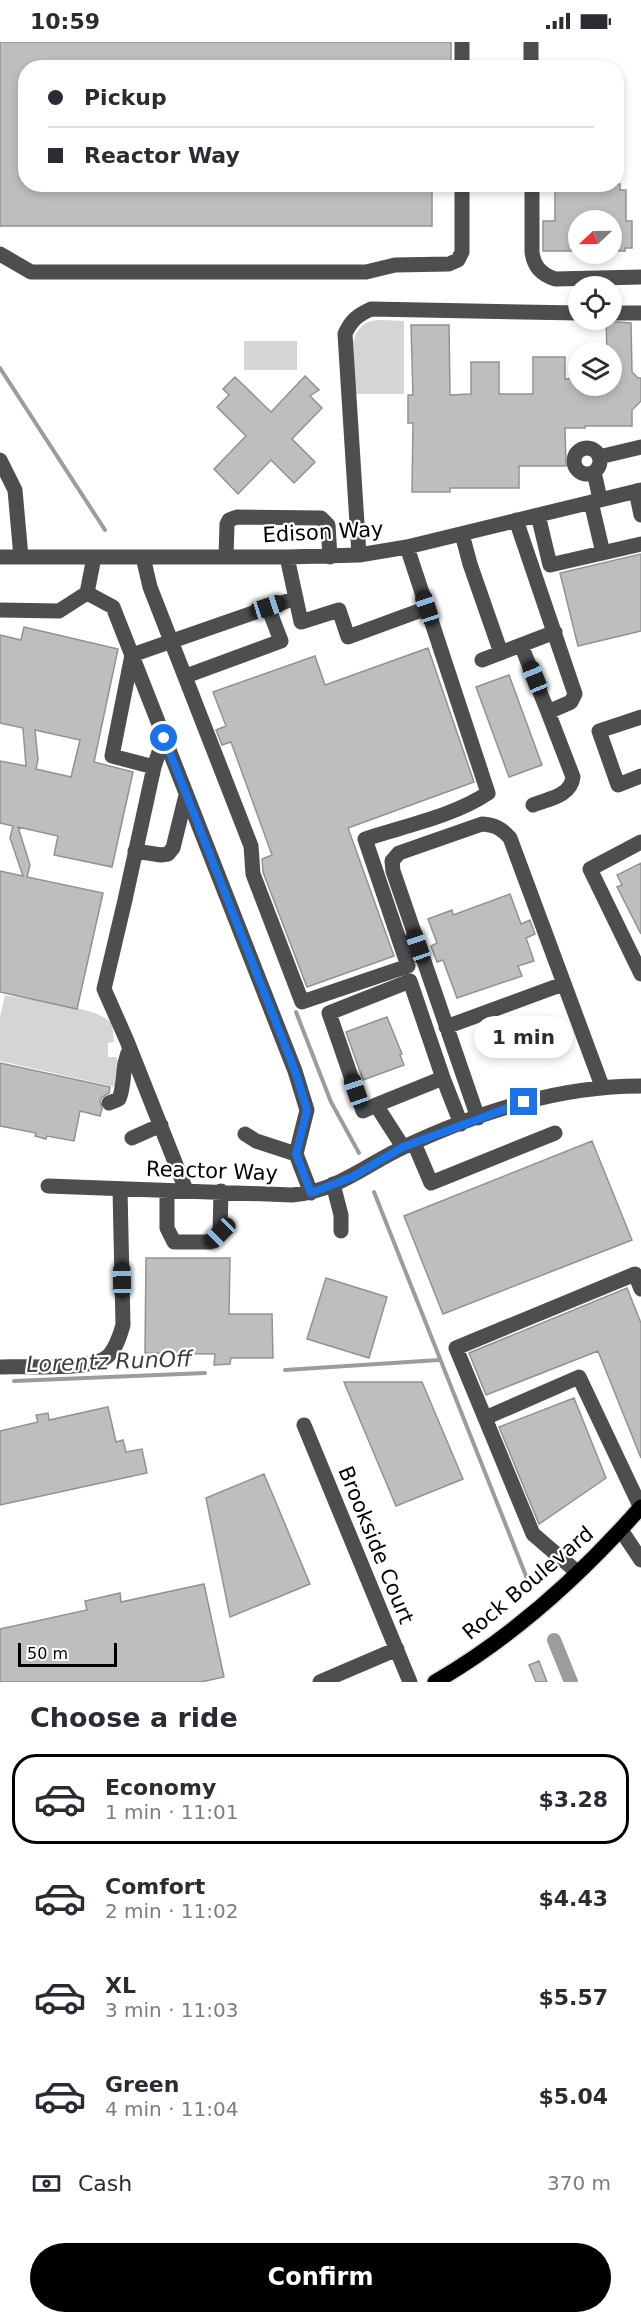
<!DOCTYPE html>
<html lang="en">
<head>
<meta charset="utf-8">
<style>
	:root { --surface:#fff; --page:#f7f7f7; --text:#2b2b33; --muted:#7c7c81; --line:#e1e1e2; --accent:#000 }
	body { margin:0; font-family:"DejaVu Sans",sans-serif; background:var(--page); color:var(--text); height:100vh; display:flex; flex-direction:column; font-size:22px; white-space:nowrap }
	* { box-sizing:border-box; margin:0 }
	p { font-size:20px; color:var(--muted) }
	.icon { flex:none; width:33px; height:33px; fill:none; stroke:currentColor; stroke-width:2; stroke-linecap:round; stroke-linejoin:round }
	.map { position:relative; height:1640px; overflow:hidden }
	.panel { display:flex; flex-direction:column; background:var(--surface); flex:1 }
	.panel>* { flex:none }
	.hud { position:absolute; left:18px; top:18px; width:606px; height:132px; border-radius:24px; box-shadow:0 3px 9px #0003; display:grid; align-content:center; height:132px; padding:0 30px; background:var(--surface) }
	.needle { width:39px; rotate:248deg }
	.controls { position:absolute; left:568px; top:168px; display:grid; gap:12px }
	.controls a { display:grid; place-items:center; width:54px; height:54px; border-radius:50%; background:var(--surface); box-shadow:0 3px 9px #0003; font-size:30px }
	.scale { position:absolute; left:18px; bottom:15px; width:99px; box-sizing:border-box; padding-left:6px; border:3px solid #000; border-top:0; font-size:16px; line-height:21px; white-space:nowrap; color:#000; -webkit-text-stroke:4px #fff; paint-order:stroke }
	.end { position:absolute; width:27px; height:27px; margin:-14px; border:8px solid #1a73e8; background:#fff; box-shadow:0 0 0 3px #fff }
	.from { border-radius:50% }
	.bubble { position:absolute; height:42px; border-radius:21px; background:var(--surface); box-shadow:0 3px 9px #0003; font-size:20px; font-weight:800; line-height:42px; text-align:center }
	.car { position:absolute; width:18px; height:36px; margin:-18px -9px; border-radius:8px; box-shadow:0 0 4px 2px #0007; background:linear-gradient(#222 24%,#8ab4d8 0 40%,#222 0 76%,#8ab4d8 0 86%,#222 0) }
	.hud b { display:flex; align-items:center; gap:21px; height:57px; font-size:22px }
	.hud b+b { border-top:2px solid var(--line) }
	.hud i { width:15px; height:15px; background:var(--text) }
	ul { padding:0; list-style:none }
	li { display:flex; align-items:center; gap:18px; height:90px; margin:0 12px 9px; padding:0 18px; border:3px solid transparent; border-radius:24px }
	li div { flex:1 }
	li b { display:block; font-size:22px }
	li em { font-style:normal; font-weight:800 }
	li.current { border-color:var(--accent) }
	li>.icon { width:54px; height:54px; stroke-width:1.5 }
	h2 { padding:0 30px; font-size:27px; line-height:72px }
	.pay { display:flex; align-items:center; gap:15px; height:66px; padding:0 30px; font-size:22px }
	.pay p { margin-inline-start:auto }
	.cta { display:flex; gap:12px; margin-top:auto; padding:12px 30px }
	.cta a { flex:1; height:69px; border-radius:36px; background:var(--accent); color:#fff; font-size:24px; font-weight:800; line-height:69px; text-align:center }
	.status { display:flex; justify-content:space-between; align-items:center; height:42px; padding:0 30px; background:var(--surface); direction:ltr }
	.status svg { height:16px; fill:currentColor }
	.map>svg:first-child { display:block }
</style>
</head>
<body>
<div class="status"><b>10:59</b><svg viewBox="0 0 49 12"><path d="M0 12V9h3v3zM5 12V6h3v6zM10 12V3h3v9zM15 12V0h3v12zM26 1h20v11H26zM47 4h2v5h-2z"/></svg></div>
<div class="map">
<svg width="641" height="1640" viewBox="0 0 641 1640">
	<rect width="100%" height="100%" fill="#fff"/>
	<!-- green -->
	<path fill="#d5d5d5" d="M404,279V352H356C354,331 344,294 366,281C375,276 394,279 404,279Z
		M244,299H297V328H244Z
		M5,953C29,958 90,964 108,978C114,983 113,993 114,1000L108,1001V1015H117L120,1038L115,1045L0,1019V975Z"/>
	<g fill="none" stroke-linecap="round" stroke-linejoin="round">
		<!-- stream -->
		<path stroke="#9c9c9c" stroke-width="4" d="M0,326L105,488
			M296,970L331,1060L359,1111
			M374,1150L528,1539
			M285,1328L439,1318
			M14,1339L205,1331"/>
		<!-- canal -->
		<path stroke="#9c9c9c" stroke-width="14" d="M554,1598L571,1640"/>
	</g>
	<!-- building -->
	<path fill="#bebebe" stroke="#929292" stroke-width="1.5" fill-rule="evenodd" d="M0,0H451V26H26V142H432V184H0Z
		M555,142H620V148H626V179H632V206H625V209H612V178H579V209H543V179H555Z
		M606,279L631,281L632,330L638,336H641V359L632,368V384H585V386H565L566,424H519V446H450V450H412L413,381H408V353H413L411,283H449L450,353L471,352V320H499V352H533V315H565V337L579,336V344H612V310H607Z
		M305,334L319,348L310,354L322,366L292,397L315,420L294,441L271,418L238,452L214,427L246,394L217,365L229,353L223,347L235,335L271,370Z
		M641,512V589L578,604L560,531Z
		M24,585L118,607L94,720L133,730L112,825L54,813L58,794L18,785L30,823L27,835L103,851L77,967L0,950V829L23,834L10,796L13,784L0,781V719L26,724L23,686L0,681V593L21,598ZM35,688L80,698L71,735L36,727L38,717Z
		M428,606L474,740L348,786L394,914L307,945L263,830L262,817L272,813L231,700L222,703L216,688L226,684L213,650L315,614L325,643Z
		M509,633L542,723L509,735L476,645Z
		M641,821V892L617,845L622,843L617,833Z
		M510,852L521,882L530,878L535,892L526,896L534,919L518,924L522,934L457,956L443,918L437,920L431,904L437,901L428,877L452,868L453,873Z
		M387,975L402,1012L400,1013L404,1023L363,1038L346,990Z
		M0,1021L110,1045L109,1051L102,1055L100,1059L102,1067L100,1074L80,1069L74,1099L47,1094L46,1097L35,1094L36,1091L0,1084Z
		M592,1099L632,1198L443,1272L404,1174Z
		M146,1216H230L229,1272H272L273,1316H231L230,1322L214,1323L215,1312L145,1311Z
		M326,1236L387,1255L369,1316L307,1297Z
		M627,1246L641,1281V1416L598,1309L486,1353L469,1311Z
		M344,1340H422L463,1437L396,1464Z
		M574,1356L606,1436L539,1482L499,1385Z
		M108,1365L116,1400L123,1398L126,1410L142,1407L147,1431L0,1463V1389L38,1380L36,1373L48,1371L49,1378Z
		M264,1432L310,1542L230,1575L206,1456Z
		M204,1542L224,1635L201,1640H0V1587L87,1568L85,1559L120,1551L121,1560Z
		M539,1619L547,1640H536L529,1623Z"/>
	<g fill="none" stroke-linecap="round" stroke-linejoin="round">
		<!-- major casing -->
		<g stroke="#dbdbdb" stroke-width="18">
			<path id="major" d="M435,1640C513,1595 582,1532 641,1465"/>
		</g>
		<!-- minor -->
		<path stroke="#4e4e4e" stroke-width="15" d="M531,0V26
			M462,26V0
			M532,142V210C534,225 541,232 555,237L641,235
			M0,212L31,230H366L395,223L449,222L458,218L462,210V142
			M612,271H641
			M574 419a13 13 0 1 1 26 0a13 13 0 1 1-26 0Z
			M599,415L641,405
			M0,418L15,448L21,515
			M594,430L600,457
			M636,449L641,473
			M591,460L603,511
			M538,473L550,523L641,502
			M516,478L575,652L571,660L548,670L573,735C571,754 548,757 533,763
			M462,492L470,522L501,611
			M359,513L345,292C351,278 358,273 371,267L579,271
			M0,515H287L359,513L407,505L641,448
			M143,515L150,545L251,804L253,832L302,960L408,924L365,797C404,784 454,774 488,751L407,505
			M226,515L227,482L229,478L237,475L321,476L328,483L330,515
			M287,515L301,580L339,568L348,595L427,566
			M87,551L113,565L295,1029L307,1068L296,1112
			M0,568L59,569L87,551L94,515
			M521,603L548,670
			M482,618L555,590
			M186,634L281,599L268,565
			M641,675L599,689L618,743L641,734
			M164,695L154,725L125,858L104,947L127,999L186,1148
			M154,725L112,714L132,613L296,556
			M641,800L590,827L641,932
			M135,809L161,813L168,812L173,806L186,753
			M446,985L563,942
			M109,1061L119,1057C126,1040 121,1023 130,1007
			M376,1063L363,1069L329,971L410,939L443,1036
			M478,1076L393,829L392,819L399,811L482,782C495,783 501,786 510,796L602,1044
			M245,1092L256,1099L296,1112L311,1151
			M132,1096L161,1083
			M414,1101L431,1141L555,1091
			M403,1105L376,1063L443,1036L461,1082
			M333,1142L341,1173V1189
			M48,1144L292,1153C338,1149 365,1123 404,1105C479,1070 558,1044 641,1044
			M167,1149V1186L174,1200H210L220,1191L221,1149
			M0,1325C24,1323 94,1331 110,1312C117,1304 120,1293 123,1283L120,1147
			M485,1376L579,1335L641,1466
			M304,1383L410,1640
			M621,1488L641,1518
			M577,1530L533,1492L456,1306L635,1232L641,1247
			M320,1640L397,1607"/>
		<!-- major -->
		<use href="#major" stroke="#000" stroke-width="15"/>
	</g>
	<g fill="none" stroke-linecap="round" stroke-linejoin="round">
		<!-- route -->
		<path stroke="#1a73e8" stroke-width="8" d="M164,696L295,1029L307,1068L296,1112L311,1151L352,1135L403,1105L524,1060"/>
	</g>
	<g text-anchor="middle" stroke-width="4.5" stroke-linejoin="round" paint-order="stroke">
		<!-- street labels -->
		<g font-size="21" fill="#000" stroke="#fff">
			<text transform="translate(323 490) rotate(-3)" y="7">Edison Way</text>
			<text transform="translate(212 1129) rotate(2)" y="7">Reactor Way</text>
			<text transform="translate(376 1503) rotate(68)" y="7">Brookside Court</text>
			<text transform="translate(528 1541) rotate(-40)" y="7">Rock Boulevard</text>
		</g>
		<!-- water labels -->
		<g font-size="22" font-style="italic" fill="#3d3d3d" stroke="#fff">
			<text transform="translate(109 1319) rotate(-2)" y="8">Lorentz RunOff</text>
		</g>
	</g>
</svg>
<div class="controls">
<a><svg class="needle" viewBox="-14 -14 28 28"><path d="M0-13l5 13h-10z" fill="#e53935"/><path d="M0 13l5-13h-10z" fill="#7c7c81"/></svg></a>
<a><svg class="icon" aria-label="locate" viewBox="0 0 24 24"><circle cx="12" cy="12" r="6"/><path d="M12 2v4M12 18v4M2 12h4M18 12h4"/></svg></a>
<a><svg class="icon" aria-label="layers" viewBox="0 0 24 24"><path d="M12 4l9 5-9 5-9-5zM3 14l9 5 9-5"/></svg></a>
</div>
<div class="scale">50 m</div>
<i class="end from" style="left:164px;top:696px"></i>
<i class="end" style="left:524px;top:1060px"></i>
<div class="bubble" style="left:474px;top:974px;width:99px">1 min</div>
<i class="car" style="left:268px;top:565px;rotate:72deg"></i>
<i class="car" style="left:427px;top:566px;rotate:342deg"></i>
<i class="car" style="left:535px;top:636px;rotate:338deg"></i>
<i class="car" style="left:418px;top:904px;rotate:341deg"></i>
<i class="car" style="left:356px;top:1049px;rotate:341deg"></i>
<i class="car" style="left:220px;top:1191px;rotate:225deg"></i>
<i class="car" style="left:122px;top:1238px;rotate:359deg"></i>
<div class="hud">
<b><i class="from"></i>Pickup</b>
<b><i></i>Reactor Way</b>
</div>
</div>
<section class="panel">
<h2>Choose a ride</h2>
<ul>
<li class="current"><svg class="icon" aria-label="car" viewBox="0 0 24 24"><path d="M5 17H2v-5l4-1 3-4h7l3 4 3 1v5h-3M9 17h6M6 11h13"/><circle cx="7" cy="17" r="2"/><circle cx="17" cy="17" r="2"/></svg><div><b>Economy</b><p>1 min · 11:01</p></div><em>$3.28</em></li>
<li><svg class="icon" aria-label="car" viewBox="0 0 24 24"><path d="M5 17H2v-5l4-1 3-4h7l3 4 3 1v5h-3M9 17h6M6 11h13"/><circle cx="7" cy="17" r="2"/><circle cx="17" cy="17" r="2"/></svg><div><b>Comfort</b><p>2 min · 11:02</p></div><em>$4.43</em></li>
<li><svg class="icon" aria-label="car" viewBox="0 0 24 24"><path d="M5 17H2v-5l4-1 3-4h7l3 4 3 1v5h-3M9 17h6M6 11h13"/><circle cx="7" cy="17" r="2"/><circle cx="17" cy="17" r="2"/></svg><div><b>XL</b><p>3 min · 11:03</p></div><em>$5.57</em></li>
<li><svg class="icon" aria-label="car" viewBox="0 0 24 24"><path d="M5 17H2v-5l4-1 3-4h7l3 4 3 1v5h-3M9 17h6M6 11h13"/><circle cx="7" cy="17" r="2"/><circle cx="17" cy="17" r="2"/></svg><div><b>Green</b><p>4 min · 11:04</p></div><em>$5.04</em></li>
</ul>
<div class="pay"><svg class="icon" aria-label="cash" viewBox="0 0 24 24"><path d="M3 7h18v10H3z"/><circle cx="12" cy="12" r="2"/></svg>Cash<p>370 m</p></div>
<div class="cta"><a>Confirm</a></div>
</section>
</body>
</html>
